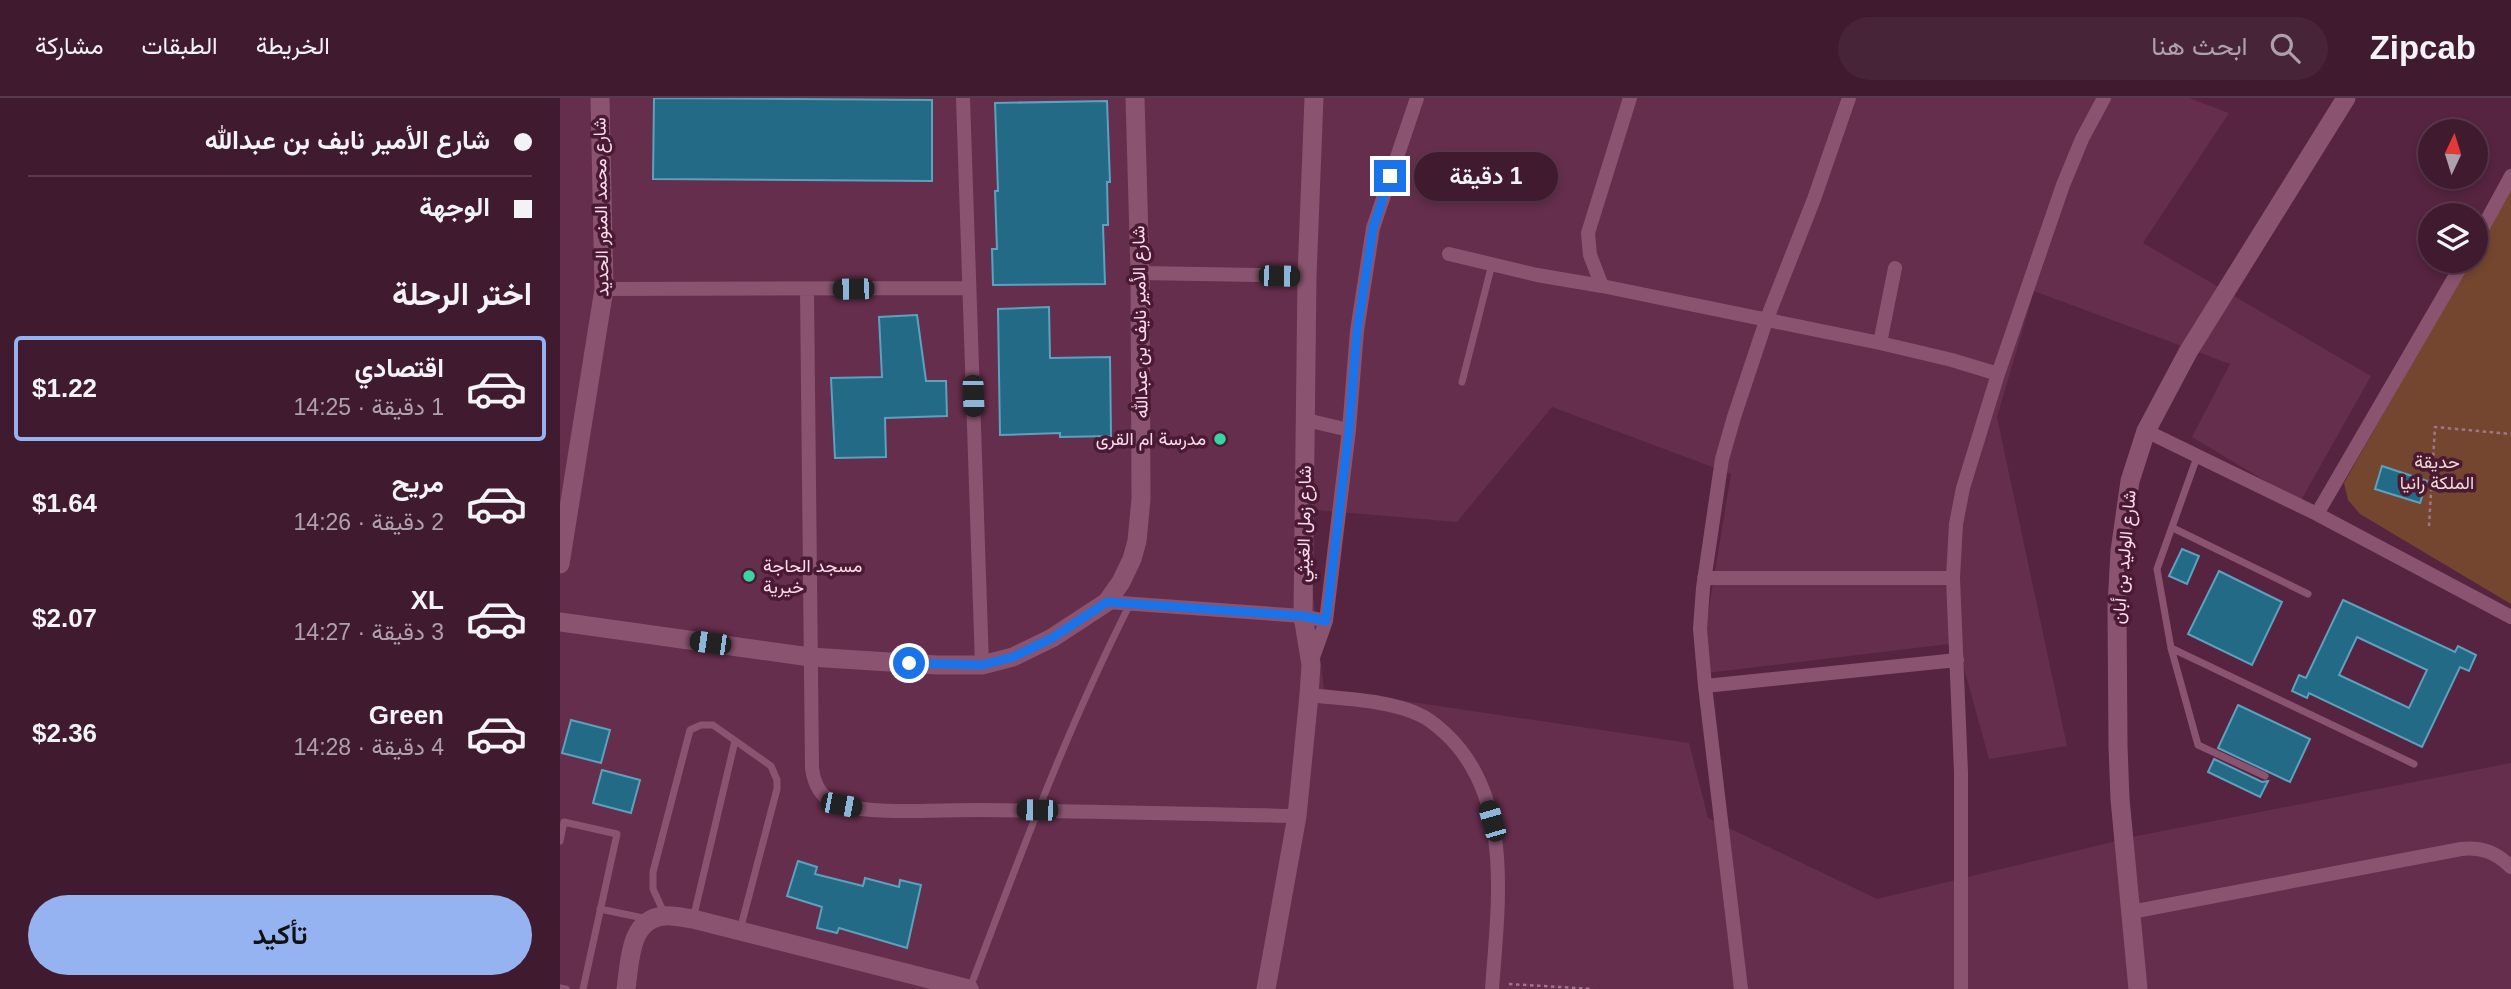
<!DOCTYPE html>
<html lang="ar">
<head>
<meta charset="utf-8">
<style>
	:root { --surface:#401b30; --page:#472438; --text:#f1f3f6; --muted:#aea1ab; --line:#59394c; --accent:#95b2f1 }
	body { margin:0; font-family:Helvetica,Vazirmatn,sans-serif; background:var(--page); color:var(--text); direction:rtl; height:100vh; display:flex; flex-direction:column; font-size:26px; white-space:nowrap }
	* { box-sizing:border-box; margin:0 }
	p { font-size:23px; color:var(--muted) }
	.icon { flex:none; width:38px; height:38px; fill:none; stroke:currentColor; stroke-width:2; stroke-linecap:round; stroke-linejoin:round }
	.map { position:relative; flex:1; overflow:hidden; direction:ltr }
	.drawer { display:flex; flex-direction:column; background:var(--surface); width:560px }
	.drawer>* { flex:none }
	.guide { display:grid; align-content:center; height:154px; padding:0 28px; background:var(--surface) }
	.needle { width:46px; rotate:4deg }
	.controls { position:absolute; left:1858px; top:21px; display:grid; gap:14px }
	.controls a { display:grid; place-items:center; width:70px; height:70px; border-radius:50%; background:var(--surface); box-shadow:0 4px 10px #0003,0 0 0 2px var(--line); font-size:35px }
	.end { position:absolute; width:32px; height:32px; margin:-16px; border:9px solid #1a73e8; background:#fff; box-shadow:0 0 0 4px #fff }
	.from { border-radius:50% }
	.bubble { position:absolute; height:49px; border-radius:24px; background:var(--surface); box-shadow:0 4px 10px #0003,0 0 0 2px var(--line); font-size:23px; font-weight:600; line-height:49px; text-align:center; direction:rtl }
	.car { position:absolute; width:21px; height:42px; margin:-21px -10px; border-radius:9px; box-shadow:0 0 5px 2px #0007; background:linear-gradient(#222 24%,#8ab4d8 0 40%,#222 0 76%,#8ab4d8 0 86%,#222 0) }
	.guide b { display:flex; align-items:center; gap:24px; height:66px; font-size:26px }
	.guide b+b { border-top:2px solid var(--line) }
	.guide i { width:18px; height:18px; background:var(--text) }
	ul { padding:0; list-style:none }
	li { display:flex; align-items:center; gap:21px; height:105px; margin:0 14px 10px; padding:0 14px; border:4px solid transparent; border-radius:7px }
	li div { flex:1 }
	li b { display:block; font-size:26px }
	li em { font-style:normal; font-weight:600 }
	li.current { border-color:var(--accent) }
	li>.icon { width:63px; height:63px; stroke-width:1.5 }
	h2 { padding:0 28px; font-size:32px; line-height:84px }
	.primary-button { display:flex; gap:14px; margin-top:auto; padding:14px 28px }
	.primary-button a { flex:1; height:80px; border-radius:42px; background:var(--accent); color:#111; font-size:28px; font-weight:600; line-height:80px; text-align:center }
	header { display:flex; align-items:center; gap:42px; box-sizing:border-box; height:98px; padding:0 35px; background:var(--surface); border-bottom:2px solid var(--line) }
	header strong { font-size:33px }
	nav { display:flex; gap:38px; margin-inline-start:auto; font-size:24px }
	.search { width:490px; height:63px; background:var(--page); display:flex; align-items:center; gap:18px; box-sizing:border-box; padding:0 24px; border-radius:38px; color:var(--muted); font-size:26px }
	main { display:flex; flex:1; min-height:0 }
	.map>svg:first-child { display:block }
</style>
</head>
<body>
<header>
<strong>Zipcab</strong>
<div class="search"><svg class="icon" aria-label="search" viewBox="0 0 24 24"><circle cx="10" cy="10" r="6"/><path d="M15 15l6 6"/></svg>ابحث هنا</div>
<nav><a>الخريطة</a><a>الطبقات</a><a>مشاركة</a></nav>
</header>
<main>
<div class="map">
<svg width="1951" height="891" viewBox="0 0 1951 891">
	<rect width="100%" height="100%" fill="#562440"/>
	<!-- built -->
	<path fill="#652e4c" d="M0,0H1629L1669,15L1583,145L1811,278L1740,404L1632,339L1670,266L1474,193L1437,319L1507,648L1429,661L1397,545L1138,576L1171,376L992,309L897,424L743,411L764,591L1129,645L1148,720L1317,801L1577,738L1951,665V891H0Z"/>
	<!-- green -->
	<path fill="#74462f" d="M1951,91V506L1800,416L1788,402L1784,385L1910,163H1916V152Z"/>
	<!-- building -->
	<path fill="#236a86" stroke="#5da1be" stroke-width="2" fill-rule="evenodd" d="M94,0L372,2V83L93,81Z
		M547,3L550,84H547L548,127H543L545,186L433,187L432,151H437L435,93H438L435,5Z
		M489,209L490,260L550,259L551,338L500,339V335L440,337L438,211Z
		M357,217L366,283H386L387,318L325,320L326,359L275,360L271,280L322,279L319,219Z
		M1822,368L1867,383L1860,405L1815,391Z
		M1622,451L1639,458L1627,486L1609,478Z
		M1659,473L1722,504L1692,567L1628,536Z
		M1783,502L1895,554L1898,548L1916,557L1909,573L1900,569L1862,649L1749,595L1747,600L1732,593L1739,577L1746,580ZM1797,539L1867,572L1849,610L1779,577Z
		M1678,607L1750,641L1730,684L1658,650Z
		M11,622L50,632L41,665L2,655Z
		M1654,661L1702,684L1708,683L1700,699L1648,674Z
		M42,672L80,682L71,715L33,705Z
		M238,763L257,769L255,776L303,788L305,780L339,789L340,782L361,787L347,850L279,830L277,835L257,830L262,809L227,798Z"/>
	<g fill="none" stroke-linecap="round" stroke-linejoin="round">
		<!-- path -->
		<path stroke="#a0758c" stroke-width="2.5" stroke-dasharray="3.5 3.5" stroke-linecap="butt" d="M1869,428L1875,329L1951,336
			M949,886L1033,891"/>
		<!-- lane -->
		<path stroke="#8a5470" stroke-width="7" d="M902,284L932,166
			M1637,359L1597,471L1611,550L1638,647L1705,678
			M1613,430L1748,496
			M1611,550L1854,666
			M0,743L4,724L57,736L23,891
			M40,811L88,821
			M105,817L93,791V774L130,632L141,627H153L211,668L217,682V691L180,832
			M133,821L175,643
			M0,890L6,891
			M410,890C459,760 507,630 570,506"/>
		<!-- street -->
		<path stroke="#8a5470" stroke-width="14" d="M403,0L422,567
			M1070,0L1028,135L1030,157L1042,188L1320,245L1392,262L1438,276
			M1916,142L1951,78
			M889,156L977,177L1042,188
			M580,175L747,178
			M44,191L409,190
			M247,192L252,670C254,687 262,701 278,706C316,718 380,711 422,712C527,713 632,716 737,718
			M1320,245L1335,170
			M746,322L789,332
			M1586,333L1757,416L1951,519
			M1757,416L1904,163
			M1144,480H1393
			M547,504L743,518L766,523
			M751,565L766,523L789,332L797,233L813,130L857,0
			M1145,588L1397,562
			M749,597C783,601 830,602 860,617C870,621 878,629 886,636C954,700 938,807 932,891
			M1571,814L1901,751C1922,749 1936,754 1951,769
			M1181,891L1145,588L1140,531L1143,490L1162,361L1174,319L1206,223L1254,101L1289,0
			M1401,891V674L1393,480L1396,426L1403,390L1438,276L1503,87L1522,41L1544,0"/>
		<!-- secondary -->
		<path stroke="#8a5470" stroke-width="19" d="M0,466L44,191L40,0
			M0,524L250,559L377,567H422L453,559L492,540L547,504L561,484L572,461L577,443L581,401L580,175L575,0
			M66,891C70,864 69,821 104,818C113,817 124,820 133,821L409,891
			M706,891L737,718L749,597L751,567L743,518L747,178L754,0
			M1578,891L1560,701L1558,648L1557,508L1560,453L1570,383L1586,333L1628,254L1786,0"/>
	</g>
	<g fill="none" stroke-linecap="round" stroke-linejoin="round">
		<!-- route -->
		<path stroke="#1a73e8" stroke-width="9" d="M349,565L422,567L453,559L492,540L547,504L743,518L766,523L789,332L797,233L813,130L830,78"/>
	</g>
	<!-- markers -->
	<g fill="#39d4a5" stroke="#4a1a35" stroke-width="2.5">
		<circle cx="660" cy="341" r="7"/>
		<circle cx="189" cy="478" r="7"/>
	</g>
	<g text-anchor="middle" stroke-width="7" stroke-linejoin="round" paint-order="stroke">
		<!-- street labels -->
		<g font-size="18" fill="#fcdbeb" stroke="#4a1a35">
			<text transform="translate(41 109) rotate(-91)" y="6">شارع محمد المنور الحديد</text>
			<text transform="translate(580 224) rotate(-91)" y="6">شارع الأمير نايف بن عبدالله</text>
			<text transform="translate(744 426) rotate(-89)" y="6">شارع زمل الغيثي</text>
			<text transform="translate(1564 459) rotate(-85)" y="6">شارع الوليد بن أبان</text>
		</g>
		<!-- poi labels -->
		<g font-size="18" fill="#fcdbeb" stroke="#4a1a35" text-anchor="end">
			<text x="646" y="347">مدرسة ام القرى</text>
			<text x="203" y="474" text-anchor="start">مسجد الحاجة<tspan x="203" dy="21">خيرية</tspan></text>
		</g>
		<!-- park labels -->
		<g font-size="18" fill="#f1dacf" stroke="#4a1a35">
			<text x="1877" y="370">حديقة<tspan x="1877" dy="21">الملكة رانيا</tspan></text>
		</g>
	</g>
</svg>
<div class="controls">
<a><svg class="needle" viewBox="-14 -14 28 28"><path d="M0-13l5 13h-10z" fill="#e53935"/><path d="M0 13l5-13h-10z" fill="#aea1ab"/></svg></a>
<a><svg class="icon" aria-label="layers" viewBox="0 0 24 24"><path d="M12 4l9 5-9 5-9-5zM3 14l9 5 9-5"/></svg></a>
</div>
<i class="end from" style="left:349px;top:565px"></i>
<i class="end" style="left:830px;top:78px"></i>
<div class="bubble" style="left:854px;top:54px;width:144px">1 دقيقة</div>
<i class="car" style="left:719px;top:178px;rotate:91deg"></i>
<i class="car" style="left:293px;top:191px;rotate:269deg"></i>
<i class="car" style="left:413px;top:298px;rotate:178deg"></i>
<i class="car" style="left:150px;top:545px;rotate:278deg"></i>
<i class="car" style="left:281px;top:707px;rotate:101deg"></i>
<i class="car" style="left:477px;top:712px;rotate:271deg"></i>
<i class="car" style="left:932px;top:723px;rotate:344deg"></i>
</div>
<section class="drawer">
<div class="guide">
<b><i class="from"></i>شارع الأمير نايف بن عبدالله</b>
<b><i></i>الوجهة</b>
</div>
<h2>اختر الرحلة</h2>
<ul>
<li class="current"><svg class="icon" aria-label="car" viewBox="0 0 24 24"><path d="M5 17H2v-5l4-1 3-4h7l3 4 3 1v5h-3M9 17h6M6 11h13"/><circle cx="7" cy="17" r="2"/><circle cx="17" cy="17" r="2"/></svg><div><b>اقتصادي</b><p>1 دقيقة · 14:25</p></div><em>$1.22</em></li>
<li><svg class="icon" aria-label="car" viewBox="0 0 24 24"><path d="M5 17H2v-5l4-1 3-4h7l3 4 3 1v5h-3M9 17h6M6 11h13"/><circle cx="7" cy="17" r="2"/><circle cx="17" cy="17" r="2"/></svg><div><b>مريح</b><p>2 دقيقة · 14:26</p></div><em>$1.64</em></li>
<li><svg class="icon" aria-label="car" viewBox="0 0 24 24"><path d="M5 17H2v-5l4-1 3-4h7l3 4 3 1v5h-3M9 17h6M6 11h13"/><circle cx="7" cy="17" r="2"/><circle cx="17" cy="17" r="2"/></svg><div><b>XL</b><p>3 دقيقة · 14:27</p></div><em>$2.07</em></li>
<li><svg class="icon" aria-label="car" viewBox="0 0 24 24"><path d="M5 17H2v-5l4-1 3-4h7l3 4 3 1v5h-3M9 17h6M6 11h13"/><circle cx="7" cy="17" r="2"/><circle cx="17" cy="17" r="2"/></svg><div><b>Green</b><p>4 دقيقة · 14:28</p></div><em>$2.36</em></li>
</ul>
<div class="primary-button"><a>تأكيد</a></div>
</section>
</main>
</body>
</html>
